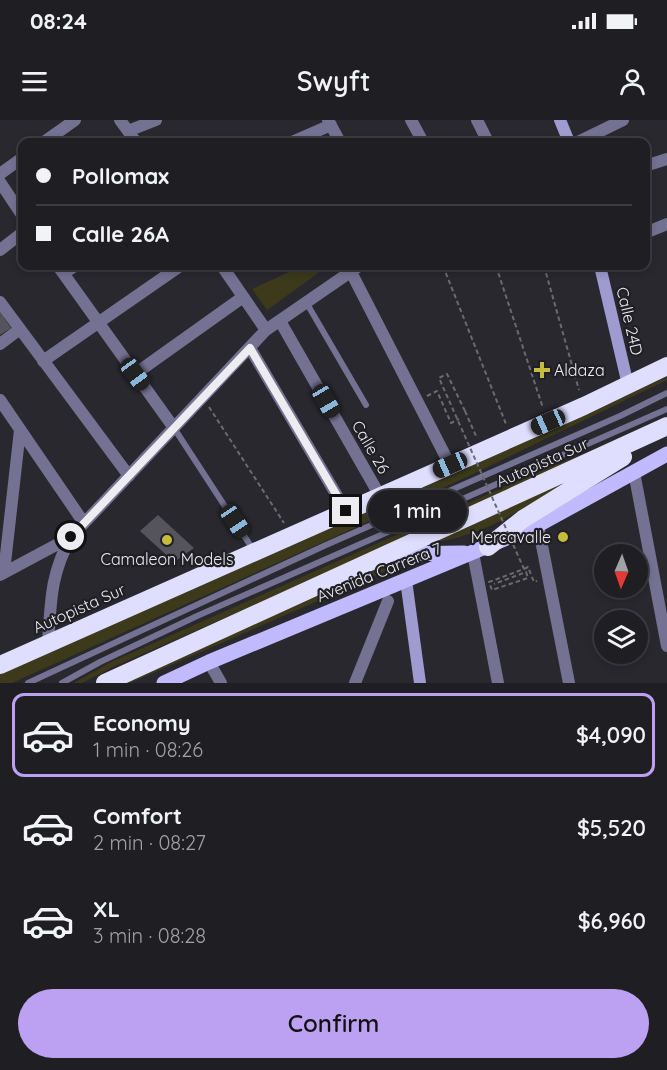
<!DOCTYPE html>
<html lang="en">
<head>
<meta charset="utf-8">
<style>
	:root { --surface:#1f1e23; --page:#27272b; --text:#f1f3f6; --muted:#a1a2a6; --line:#3c3c41; --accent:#bca0f2 }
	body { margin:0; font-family:Quicksand,sans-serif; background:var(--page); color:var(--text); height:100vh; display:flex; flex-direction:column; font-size:22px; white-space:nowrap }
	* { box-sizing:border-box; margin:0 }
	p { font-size:20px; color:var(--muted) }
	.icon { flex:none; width:33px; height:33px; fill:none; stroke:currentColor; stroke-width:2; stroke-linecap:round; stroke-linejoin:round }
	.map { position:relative; height:563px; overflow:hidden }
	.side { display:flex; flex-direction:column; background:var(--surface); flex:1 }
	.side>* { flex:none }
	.hud { position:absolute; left:18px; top:18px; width:632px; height:132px; border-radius:12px; box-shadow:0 3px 9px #0003,0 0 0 2px var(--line); display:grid; align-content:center; height:132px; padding:0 18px; background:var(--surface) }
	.needle { width:39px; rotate:182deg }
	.buttons { position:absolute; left:594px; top:424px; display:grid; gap:12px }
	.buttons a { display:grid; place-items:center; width:54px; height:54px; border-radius:50%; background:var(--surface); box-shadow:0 3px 9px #0003,0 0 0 2px var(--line); font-size:30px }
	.end { position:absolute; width:27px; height:27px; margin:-14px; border:8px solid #ececf1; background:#111; box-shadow:0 0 0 3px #111 }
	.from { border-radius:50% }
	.bubble { position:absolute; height:42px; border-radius:21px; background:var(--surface); box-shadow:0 3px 9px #0003,0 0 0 2px var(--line); font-size:20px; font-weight:600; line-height:42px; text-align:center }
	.car { position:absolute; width:18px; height:36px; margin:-18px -9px; border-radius:8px; box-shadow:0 0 4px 2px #0007; background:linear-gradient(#222 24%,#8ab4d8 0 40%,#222 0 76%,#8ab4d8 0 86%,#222 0) }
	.hud b { display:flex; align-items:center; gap:21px; height:57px; font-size:22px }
	.hud b+b { border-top:2px solid var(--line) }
	.hud i { width:15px; height:15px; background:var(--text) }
	ul { padding:10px 0 0; list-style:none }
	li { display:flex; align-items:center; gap:18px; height:84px; margin:0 12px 9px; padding:0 6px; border:3px solid transparent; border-radius:12px }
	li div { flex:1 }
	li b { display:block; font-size:22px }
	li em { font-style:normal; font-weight:600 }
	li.current { border-color:var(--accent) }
	li>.icon { width:54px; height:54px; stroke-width:1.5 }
	.button { display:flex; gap:12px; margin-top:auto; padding:12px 18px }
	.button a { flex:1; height:69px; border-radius:36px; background:var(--accent); color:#111; font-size:24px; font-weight:600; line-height:69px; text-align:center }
	.status { display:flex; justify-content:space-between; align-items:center; height:42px; padding:0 30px; background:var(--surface); direction:ltr }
	.status svg { height:16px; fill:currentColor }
	header { display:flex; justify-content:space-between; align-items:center; height:78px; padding:0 18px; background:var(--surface); font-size:27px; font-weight:600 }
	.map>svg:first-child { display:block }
</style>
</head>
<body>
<div class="status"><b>08:24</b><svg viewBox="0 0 49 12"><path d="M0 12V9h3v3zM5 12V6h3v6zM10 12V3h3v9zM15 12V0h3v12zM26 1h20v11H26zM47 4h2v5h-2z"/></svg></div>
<header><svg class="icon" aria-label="menu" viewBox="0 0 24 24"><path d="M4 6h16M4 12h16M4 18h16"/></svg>Swyft<svg class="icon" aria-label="person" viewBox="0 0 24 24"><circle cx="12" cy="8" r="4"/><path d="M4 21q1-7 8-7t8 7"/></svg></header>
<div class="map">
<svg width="667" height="563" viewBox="0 0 667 563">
	<rect width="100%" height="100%" fill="#29282f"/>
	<!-- green -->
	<path fill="#3c3a1b" d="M302,146H328L267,190L252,169Z
		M667,257V260L471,355L12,563H0V554L468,348Z
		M637,314L499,377L113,547L82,563H74L111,542L547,348Z
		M567,362C522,389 481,419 426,423Z
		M384,445L398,446L130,563H122Z"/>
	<!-- building -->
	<path fill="#55545c" d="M0,192L11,208L0,215Z
		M158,395L194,428L174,442L140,411Z"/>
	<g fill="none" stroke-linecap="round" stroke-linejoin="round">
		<!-- path -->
		<path stroke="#6a6a70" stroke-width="2" stroke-dasharray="4.5 3" stroke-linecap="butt" d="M443,146L506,304
			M496,146L543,288
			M544,146L579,270
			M427,276L437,271L451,303L459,299
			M209,287L284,403
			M465,291L476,316
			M524,449L528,447L534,462L537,461"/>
		<!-- lane -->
		<path stroke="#747192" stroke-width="6" d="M306,182L366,285
			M174,308L254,431
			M28,563L326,425L620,296L667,273
			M62,563L100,542L197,496L667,289"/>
		<!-- street -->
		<path stroke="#747192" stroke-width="12" d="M120,0L136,22
			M328,0L340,22
			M411,0L423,22
			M477,0L488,22
			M128,11L156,0
			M44,22L75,0
			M292,22L331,5
			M578,22L623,0
			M645,46L667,39
			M0,54L22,38
			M0,62L22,95
			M645,113L667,104
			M0,130L22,113
			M58,146L174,308
			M222,146L266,210
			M351,152L450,345
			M64,153L75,146
			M0,182L129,356
			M280,201L380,376
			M0,224L20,209
			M250,228L346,391
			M43,241L180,146
			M135,254L243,177
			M0,280L84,403
			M634,352L667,526
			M538,405L569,563
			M473,433L498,563
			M4,452L20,310
			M0,455L71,417L266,210L359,146
			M48,523C51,482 50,455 71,417
			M209,542L221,563
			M355,563L388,481"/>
		<!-- secondary -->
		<path stroke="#9f9acf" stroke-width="12" d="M560,0L569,22
			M600,146L628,265
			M406,460L420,563"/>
		<!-- primary -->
		<path stroke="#c1bafe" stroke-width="15" d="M389,434L464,433
			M164,563L209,542L538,405L667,334"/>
		<!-- highway -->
		<path stroke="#e0deff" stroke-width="18" d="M488,427L523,399L623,337
			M0,545L584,286L667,246
			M105,563L667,306"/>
		<!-- path-bridge -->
		<path stroke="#6a6a70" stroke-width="2" stroke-dasharray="4.5 3" stroke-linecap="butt" d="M465,291L447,254L439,258L524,449L489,462L492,470L528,458L526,452L494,464"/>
	</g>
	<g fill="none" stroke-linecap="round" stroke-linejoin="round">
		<!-- route -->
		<path stroke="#ececf1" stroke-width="8" d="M71,417L250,228L346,391"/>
	</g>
	<!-- markers -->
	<g fill="#c5bc3d" stroke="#1f1f25" stroke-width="2">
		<path d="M539 241h6v6h6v6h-6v6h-6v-6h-6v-6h6z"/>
		<circle cx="563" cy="417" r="6"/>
		<circle cx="167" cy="420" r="6"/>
	</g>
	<g text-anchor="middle" stroke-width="4.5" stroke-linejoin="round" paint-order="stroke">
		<!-- street labels -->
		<g font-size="16" fill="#ececf1" stroke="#1f1f25">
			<text transform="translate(630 201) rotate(77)" y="6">Calle 24D</text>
			<text transform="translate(371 327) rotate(60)" y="6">Calle 26</text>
			<text transform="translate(542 342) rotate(-24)" y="6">Autopista Sur</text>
			<text transform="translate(379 452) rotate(-22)" y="6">Avenida Carrera 7</text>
			<text transform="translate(79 488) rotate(-24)" y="6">Autopista Sur</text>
		</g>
		<!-- poi labels -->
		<g font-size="16" fill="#ececf1" stroke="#1f1f25" text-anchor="start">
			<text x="554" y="256">Aldaza</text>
			<text x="551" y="423" text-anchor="end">Mercavalle</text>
			<text x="167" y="445" text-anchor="middle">Camaleon Models</text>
		</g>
	</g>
</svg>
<div class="buttons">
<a><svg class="needle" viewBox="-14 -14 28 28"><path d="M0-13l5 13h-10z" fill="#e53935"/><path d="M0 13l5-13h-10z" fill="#a1a2a6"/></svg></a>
<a><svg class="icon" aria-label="layers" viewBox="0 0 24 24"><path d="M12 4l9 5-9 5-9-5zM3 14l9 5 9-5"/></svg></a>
</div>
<i class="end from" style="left:71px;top:417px"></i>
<i class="end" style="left:346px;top:391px"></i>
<div class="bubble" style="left:368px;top:370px;width:99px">1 min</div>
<i class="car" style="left:135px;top:254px;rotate:144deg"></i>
<i class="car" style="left:326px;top:281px;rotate:150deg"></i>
<i class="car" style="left:548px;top:302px;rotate:246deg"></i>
<i class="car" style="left:450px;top:345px;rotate:246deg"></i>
<i class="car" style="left:235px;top:401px;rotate:146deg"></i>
<div class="hud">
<b><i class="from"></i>Pollomax</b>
<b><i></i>Calle 26A</b>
</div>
</div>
<section class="side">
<ul>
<li class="current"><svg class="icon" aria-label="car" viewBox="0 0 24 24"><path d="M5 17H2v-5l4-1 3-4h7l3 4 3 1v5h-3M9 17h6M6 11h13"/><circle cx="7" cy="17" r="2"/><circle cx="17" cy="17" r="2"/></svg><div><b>Economy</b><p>1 min · 08:26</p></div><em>$4,090</em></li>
<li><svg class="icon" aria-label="car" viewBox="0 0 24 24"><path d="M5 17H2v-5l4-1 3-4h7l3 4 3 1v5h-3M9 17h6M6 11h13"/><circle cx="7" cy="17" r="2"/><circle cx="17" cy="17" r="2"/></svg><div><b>Comfort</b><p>2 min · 08:27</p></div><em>$5,520</em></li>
<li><svg class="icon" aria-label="car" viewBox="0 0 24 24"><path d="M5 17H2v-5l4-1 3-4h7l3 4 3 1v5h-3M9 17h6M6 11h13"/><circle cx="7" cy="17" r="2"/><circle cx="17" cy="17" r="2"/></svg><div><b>XL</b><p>3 min · 08:28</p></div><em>$6,960</em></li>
</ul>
<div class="button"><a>Confirm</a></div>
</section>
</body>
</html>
